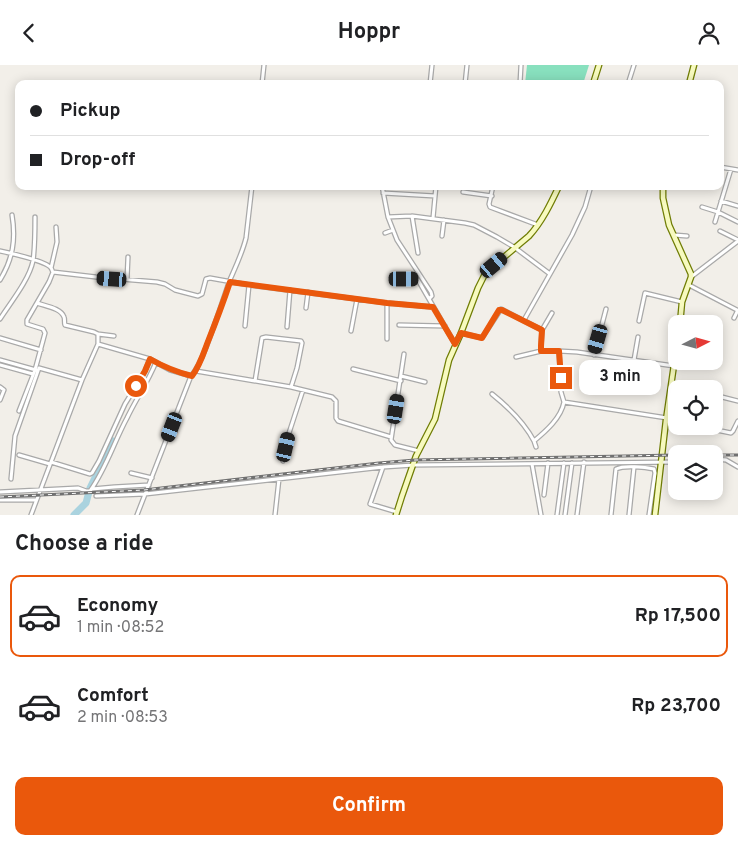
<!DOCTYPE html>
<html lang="en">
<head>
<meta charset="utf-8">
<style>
	:root { --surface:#fff; --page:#f2f2f2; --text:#202124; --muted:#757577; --line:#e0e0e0; --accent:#ea580c }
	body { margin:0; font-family:Overpass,sans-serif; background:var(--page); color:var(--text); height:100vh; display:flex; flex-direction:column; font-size:19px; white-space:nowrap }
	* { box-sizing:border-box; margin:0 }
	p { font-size:16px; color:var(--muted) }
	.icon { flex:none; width:28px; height:28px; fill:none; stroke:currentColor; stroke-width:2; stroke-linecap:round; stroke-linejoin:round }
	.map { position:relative; height:450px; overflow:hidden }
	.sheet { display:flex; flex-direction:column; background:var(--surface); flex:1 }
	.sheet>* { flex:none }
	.hud { position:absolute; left:15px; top:15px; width:709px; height:110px; border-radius:10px; box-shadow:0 2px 12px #0003; display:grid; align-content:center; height:110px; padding:0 15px; background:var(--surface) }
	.needle { width:32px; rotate:84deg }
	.tools { position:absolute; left:668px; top:250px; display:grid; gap:10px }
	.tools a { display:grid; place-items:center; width:55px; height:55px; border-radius:10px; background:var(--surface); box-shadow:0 2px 12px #0003; font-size:25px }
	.end { position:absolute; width:22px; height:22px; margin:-11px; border:6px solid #ea580c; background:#fff; box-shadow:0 0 0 2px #fff }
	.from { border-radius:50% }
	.bubble { position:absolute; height:35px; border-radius:10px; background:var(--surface); box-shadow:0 2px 12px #0003; font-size:16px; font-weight:700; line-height:35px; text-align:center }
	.car { position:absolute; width:15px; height:30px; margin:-15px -8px; border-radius:6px; box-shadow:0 0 4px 1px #0007; background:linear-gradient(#222 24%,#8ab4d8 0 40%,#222 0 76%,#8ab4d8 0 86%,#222 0) }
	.hud b { display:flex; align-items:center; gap:18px; height:48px; font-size:19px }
	.hud b+b { border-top:1px solid var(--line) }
	.hud i { width:12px; height:12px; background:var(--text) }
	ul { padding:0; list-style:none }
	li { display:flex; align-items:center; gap:15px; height:82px; margin:0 10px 8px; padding:0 5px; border:2px solid transparent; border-radius:10px }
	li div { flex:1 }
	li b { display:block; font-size:19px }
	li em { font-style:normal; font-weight:700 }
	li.selected { border-color:var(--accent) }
	li>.icon { width:45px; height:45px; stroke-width:1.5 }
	h2 { padding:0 15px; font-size:22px; line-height:60px }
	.button { display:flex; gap:10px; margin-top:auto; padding:10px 15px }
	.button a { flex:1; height:58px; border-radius:10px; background:var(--accent); color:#fff; font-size:20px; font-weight:700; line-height:58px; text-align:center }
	header { display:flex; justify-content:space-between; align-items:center; height:65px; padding:0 15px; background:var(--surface); font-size:22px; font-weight:700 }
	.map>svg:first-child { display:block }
</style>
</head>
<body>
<header><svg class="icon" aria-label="back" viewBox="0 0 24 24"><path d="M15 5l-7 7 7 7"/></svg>Hoppr<svg class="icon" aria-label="person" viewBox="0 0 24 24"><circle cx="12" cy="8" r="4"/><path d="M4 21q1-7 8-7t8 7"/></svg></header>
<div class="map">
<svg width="738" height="450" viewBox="0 0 738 450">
	<rect width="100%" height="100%" fill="#f2efe9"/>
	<!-- pitch -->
	<path fill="#88e0be" d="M527,0H589L583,19H525Z"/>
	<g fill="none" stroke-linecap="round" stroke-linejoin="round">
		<!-- river -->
		<path stroke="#aad3df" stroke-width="7" d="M74,450L86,438L90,423L113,376"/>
		<!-- street casing -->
		<g stroke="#a9a9a9" stroke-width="5.5">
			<path id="street" d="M262,19L264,0
				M430,19L432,0
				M465,19L467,0
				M520,19L521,0
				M628,19L634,0
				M720,102L738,105
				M382,121L388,152L397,175L431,227L432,231L429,234
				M493,121L489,139L490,142L538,160
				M463,127L492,131
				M383,128L435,131
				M721,136L738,141
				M702,142L718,147L731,104
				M412,151L418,188
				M388,152L412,151L465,158L474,160L497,172L514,182L550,209
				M433,153L436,121
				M715,157L718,147L738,157
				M720,166L738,175
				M385,168L393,165
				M674,170L687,171
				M442,171L444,155
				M0,186C10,188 46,196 51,203C52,204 52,206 53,207L96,212L157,217L165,219L175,225L198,231L202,229L206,214L210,213L249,220L387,238L433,242
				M51,203L57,177L56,162
				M691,212L738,176
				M127,214L128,192
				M392,214L418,215L455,279
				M0,215C13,194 16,174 12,150
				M689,220L737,245V247L734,253
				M306,243L308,227
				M0,254C11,237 29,215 33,196C35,182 35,166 35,152
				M524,255L572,170L585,142L591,121
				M681,255L693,259
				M639,256L645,228L682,237
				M399,260L445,261
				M245,261L249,220
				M287,262L290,225
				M542,265L552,248
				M714,265V266
				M351,266L357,234
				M461,268L482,273L501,244L542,265L541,281V286H559L577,287L674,301
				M98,269L114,271
				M0,273L41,285
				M387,274V238
				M98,279L150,294L170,305L191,311
				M559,286L561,327L564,337L667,353
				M404,289L391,375L395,380L419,386
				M594,290L606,244
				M516,292L541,286
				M0,295L36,305
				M634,295L638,272
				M0,300L33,309
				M353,304L401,316
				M196,306L291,322L332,332L336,336V353L338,356L391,372
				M401,311L425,317
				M255,316L262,273L266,272L301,276L302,278L297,303L291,322
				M672,320L688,324
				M0,322L4,325L0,335
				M492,329C507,341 525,359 534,376C546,366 561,353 564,337
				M714,330L738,336
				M19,346L35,305L45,268L43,264L27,259V255L49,217L53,207
				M666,355L676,357
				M697,361L731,368L733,366L738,356
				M534,376L536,382
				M19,390L50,399
				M714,394L726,395L738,402
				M283,396L289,368L303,325
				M51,397L90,409L92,408L99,396L125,339L144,308L150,294
				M532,399L541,450
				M383,402L370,439L397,447
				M131,408L152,413
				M11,414L15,371L39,303L82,315
				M92,424L114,422L149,420
				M0,427L78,423L86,426H90C106,404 114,377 127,353C136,334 148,317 156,297
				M544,430L548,398
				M96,431L145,429L383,402L414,400L676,397
				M0,435H36
				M31,450L82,315L98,279V269L94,267L65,260C64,257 65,254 64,252C61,243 45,241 37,238
				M137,450L191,311C199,302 203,290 207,280C215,259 222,238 229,217C235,203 242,189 246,173L252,121
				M275,450L279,414
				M557,450L564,398
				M565,450L572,398
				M577,450L584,397
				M611,450L616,404C624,400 645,402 654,404L655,408L649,450
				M629,450L634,402"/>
		</g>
		<!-- secondary casing -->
		<g stroke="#707d05" stroke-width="7">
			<path id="secondary" d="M593,19L599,0
				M689,19L694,0
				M663,121V133L669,160L691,209V212L682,237L680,259
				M396,450L402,431L416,391L435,354L449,295L461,268L478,223L485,209L491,203L529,171C542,157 551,138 559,121
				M655,450L666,355L676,286"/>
		</g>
		<!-- street -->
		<use href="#street" stroke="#fff" stroke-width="3"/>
		<!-- secondary -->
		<use href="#secondary" stroke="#f7fabf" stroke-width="4.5"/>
		<!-- rail casing -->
		<g stroke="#707070" stroke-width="3">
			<path id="rail" d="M714,390H738
				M0,432L144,425L379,398L415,395L676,390"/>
		</g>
		<!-- rail -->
		<use href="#rail" stroke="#fff" stroke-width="1" stroke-dasharray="4" stroke-linecap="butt"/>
	</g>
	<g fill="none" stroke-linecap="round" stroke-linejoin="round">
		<!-- route -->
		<path stroke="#ea580c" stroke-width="6" d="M136,321L145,306L150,294C164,302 176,307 192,311C199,302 203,290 207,279C215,259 223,238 230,217L387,238L433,242L455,279L461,268L482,273L499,245H502L542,265L541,281V286H559L561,313"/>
	</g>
</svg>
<div class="tools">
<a><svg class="needle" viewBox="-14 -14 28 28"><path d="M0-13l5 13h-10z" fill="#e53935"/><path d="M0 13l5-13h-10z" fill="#757577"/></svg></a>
<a><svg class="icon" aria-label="locate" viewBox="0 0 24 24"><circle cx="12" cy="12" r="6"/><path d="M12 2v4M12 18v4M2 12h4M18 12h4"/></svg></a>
<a><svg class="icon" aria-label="layers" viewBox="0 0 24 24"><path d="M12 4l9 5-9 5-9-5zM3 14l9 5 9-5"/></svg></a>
</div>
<i class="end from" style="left:136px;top:321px"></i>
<i class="end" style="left:561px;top:313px"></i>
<div class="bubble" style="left:579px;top:295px;width:82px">3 min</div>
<i class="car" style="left:494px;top:200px;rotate:50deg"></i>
<i class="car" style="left:112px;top:214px;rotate:274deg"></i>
<i class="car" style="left:404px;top:214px;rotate:90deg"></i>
<i class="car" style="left:598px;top:274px;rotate:196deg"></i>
<i class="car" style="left:396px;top:344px;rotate:9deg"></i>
<i class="car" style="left:172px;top:362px;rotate:201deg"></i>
<i class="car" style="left:286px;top:382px;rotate:13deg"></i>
<div class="hud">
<b><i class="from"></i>Pickup</b>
<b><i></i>Drop-off</b>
</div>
</div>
<section class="sheet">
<h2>Choose a ride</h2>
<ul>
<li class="selected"><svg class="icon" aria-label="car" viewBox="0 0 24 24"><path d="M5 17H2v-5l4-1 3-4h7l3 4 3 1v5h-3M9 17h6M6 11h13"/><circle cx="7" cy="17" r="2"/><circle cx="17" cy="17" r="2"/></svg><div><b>Economy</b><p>1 min · 08:52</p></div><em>Rp 17,500</em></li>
<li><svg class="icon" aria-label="car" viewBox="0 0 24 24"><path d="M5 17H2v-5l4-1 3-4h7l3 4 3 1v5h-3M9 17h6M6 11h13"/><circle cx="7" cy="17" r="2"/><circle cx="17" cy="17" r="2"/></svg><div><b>Comfort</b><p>2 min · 08:53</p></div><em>Rp 23,700</em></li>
</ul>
<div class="button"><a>Confirm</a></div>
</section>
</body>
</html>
